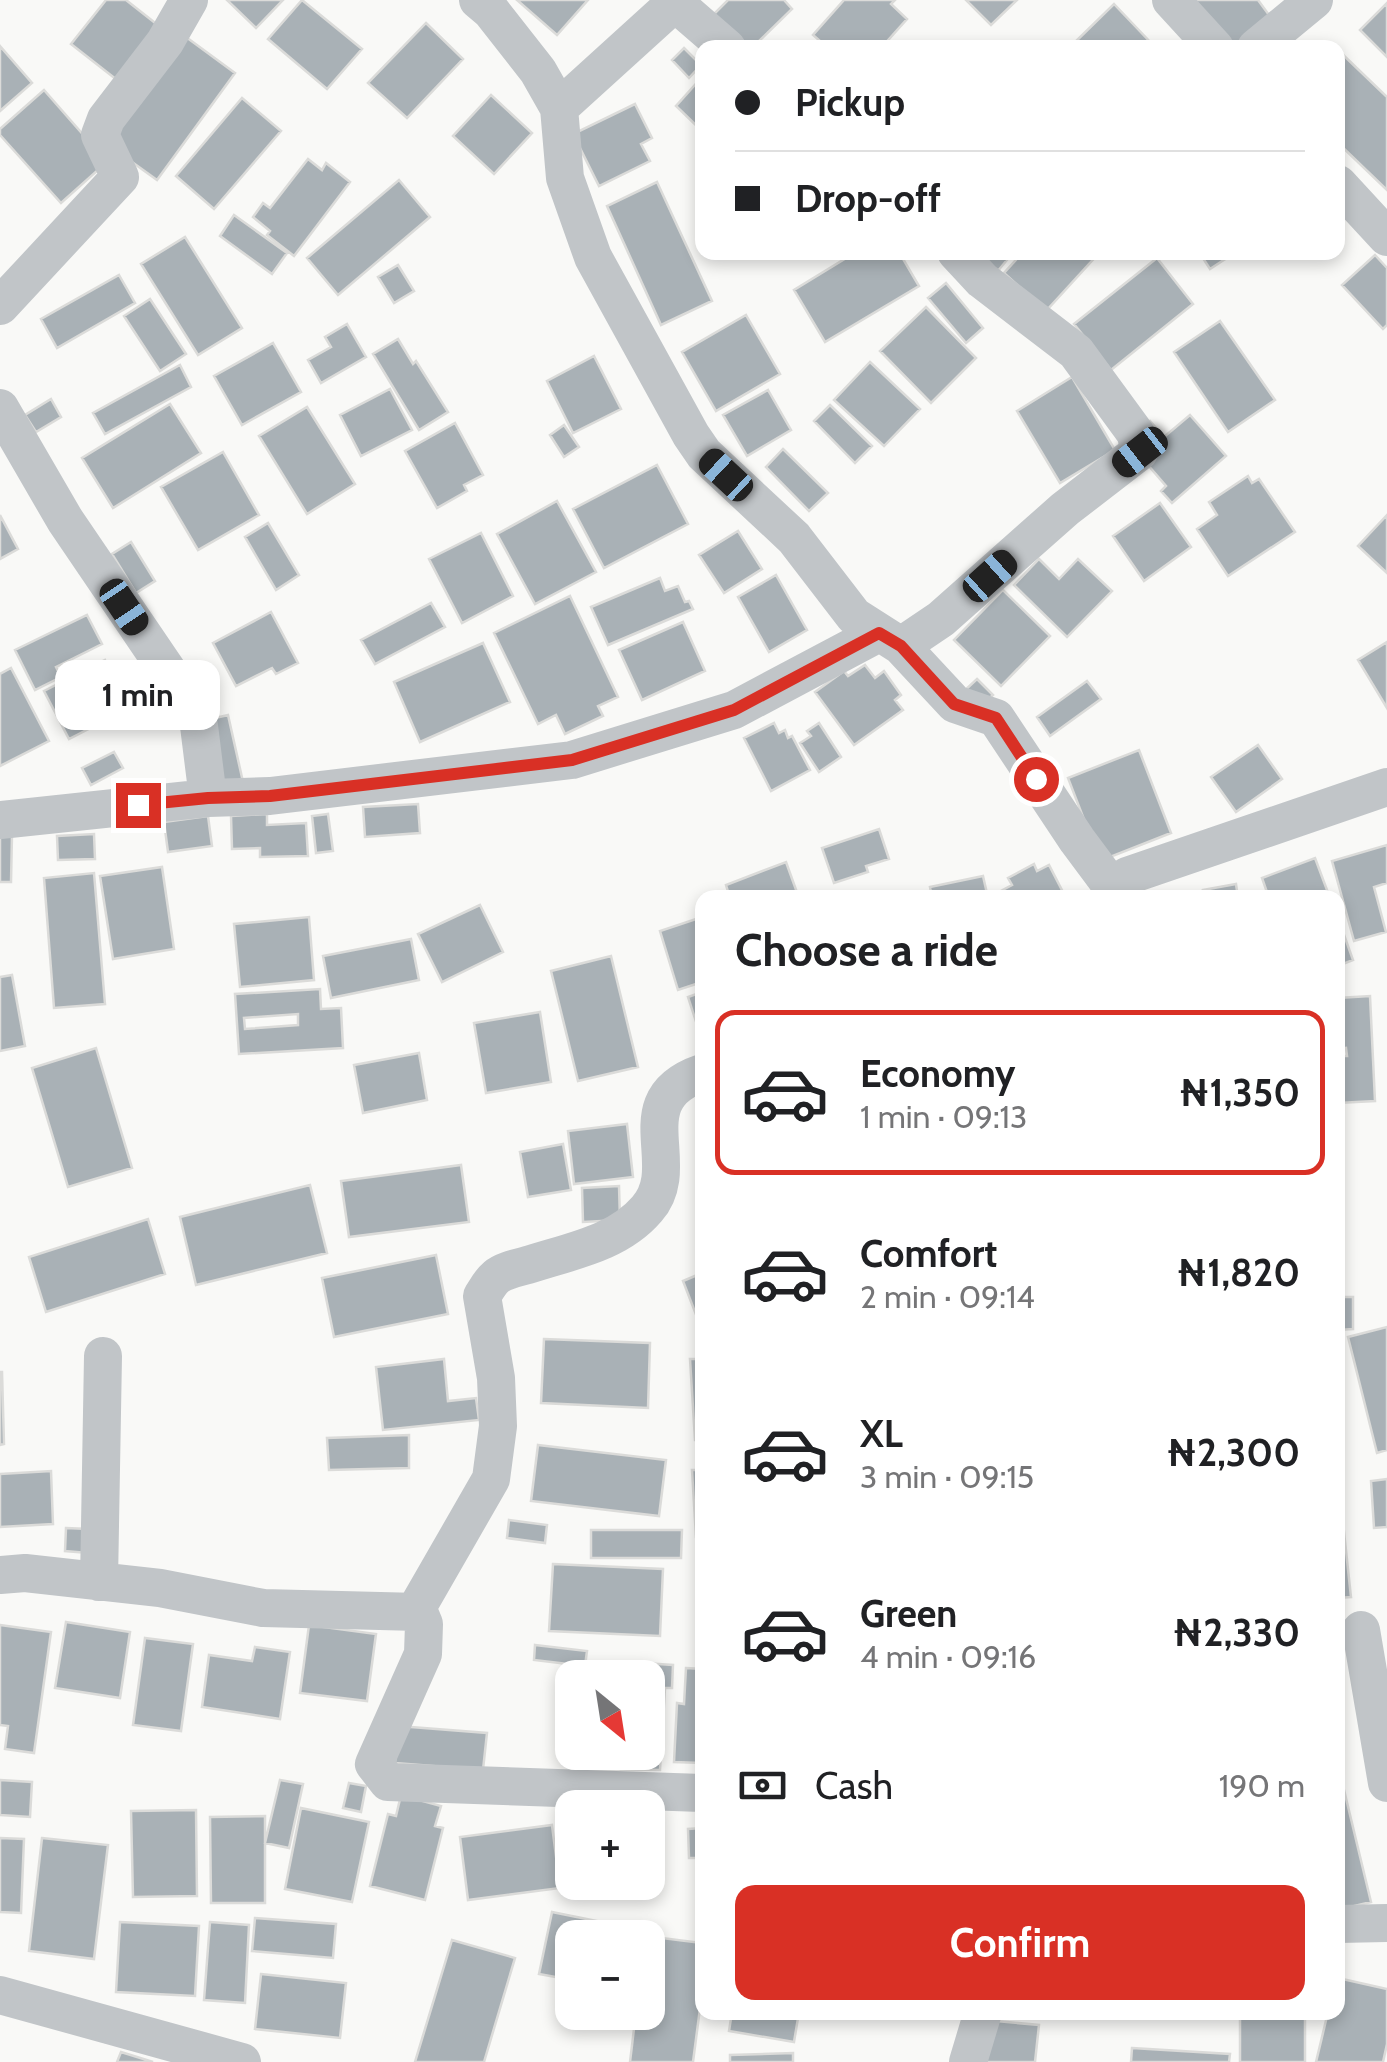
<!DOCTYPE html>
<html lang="en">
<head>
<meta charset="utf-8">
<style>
	:root { --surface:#fff; --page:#f6f6f6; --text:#202124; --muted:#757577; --line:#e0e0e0; --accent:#d93025 }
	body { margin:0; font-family:Cabin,sans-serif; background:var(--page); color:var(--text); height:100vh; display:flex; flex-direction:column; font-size:38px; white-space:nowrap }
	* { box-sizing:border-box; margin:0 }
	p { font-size:32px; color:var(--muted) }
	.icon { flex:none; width:55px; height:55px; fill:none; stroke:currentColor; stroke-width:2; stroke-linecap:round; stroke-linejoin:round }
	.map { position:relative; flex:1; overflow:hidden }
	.sheet { position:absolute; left:695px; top:890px; width:650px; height:1130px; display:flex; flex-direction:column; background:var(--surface); border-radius:20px; box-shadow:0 5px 15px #0003 }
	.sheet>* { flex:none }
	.guide { position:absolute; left:695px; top:40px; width:650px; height:220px; border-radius:20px; box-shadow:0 5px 15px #0003; display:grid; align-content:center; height:220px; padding:0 40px; background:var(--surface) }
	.needle { width:65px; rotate:150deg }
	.buttons { position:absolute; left:555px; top:1660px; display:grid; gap:20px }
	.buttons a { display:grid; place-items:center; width:110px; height:110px; border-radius:20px; background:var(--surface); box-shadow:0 5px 15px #0003; font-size:50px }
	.end { position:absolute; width:45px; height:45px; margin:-22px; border:12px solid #d93025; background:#fff; box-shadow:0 0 0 5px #fff }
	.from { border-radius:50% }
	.bubble { position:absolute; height:70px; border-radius:20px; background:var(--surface); box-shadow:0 5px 15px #0003; font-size:32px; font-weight:700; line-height:70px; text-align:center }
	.car { position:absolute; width:30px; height:60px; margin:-30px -15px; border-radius:12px; box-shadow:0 0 8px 2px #0007; background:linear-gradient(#222 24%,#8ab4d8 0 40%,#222 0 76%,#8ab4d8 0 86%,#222 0) }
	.guide b { display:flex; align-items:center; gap:35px; height:95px; font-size:38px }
	.guide b+b { border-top:2px solid var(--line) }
	.guide i { width:25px; height:25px; background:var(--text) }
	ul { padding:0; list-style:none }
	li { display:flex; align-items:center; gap:30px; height:165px; margin:0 20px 15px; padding:0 20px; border:5px solid transparent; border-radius:20px }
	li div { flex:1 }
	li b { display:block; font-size:38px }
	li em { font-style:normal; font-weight:700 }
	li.selected { border-color:var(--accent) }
	li>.icon { width:90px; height:90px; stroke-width:1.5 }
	h2 { padding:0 40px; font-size:45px; line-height:120px }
	.pay { display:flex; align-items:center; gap:25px; height:110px; padding:0 40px; font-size:38px }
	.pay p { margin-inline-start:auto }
	.primary-button { display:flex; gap:20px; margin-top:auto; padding:20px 40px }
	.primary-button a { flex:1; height:115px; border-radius:20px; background:var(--accent); color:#fff; font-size:40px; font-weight:700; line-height:115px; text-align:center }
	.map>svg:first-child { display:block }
</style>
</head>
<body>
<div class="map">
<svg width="1387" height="2062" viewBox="0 0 1387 2062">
	<rect width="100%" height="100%" fill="#f9f9f7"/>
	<!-- building -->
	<path fill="#a9b1b6" stroke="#dbdbd9" stroke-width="2.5" fill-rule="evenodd" d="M106,0H126L159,26L117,80L71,44Z
		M227,0H283L256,28Z
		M302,0L362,49L327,89L268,39Z
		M517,0H588L557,35Z
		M728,0H784L792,9L752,48H745L713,15Z
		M844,0H895L891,4L907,19L881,48H828L813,35Z
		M966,0H1017L991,25Z
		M1193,0H1258L1272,19L1234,48H1229Z
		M1387,3V57L1360,30Z
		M1114,4L1154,46L1069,48Z
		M426,23L463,59L407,118L368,83Z
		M186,37L235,73L157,180L107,144Z
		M0,46L32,83L0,111Z
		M684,48L701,65L689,78L672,60Z
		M1338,50L1387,97V190L1338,143Z
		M702,77V131L676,106Z
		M44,90L107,162L61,203L0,135V129Z
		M491,95L532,133L494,174L453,136Z
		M242,98L281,131L214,209L176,176Z
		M635,104L652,138L641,144L650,161L599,186L573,134Z
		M308,159L322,170L326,163L350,182L294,256L267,235L270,231L253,217L263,203L270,208Z
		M399,180L430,217L338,295L307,258Z
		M657,182L712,301L661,325L607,206Z
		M234,215L287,253L272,274L220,236Z
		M185,237L242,328L198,355L141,264Z
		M856,252H899L919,286L825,342L794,290Z
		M973,252H998L1007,260L992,278Z
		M1023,252H1100L1046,311L1004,273Z
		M1199,252H1236L1210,269Z
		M1375,255L1387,268V325L1383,329L1342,285Z
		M1157,258L1193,304L1111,370L1074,324Z
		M398,265L414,291L394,303L378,277Z
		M119,275L135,303L57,348L41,319Z
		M946,283L983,328L966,343L928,298Z
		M150,299L186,354L160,371L124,316Z
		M926,307L976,358L931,403L880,351Z
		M746,315L780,374L716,411L682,352Z
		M1220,321L1275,400L1228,432L1174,352Z
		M347,324L366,357L321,383L308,360L331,347L325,337Z
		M398,339L413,364L416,361L448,412L419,430L373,354Z
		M273,343L301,392L242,425L214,376Z
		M594,356L621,409L573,433L547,381Z
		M870,362L920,409L884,446L834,400Z
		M180,365L191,387L105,434L93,413Z
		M1072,377L1115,450L1060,483L1017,411Z
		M390,389L412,430L361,456L340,415Z
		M768,390L791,430L747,456L723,415Z
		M51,399L61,417L36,432L25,415Z
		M170,404L201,453L113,508L82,458Z
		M830,405L872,446L855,463L814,421Z
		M307,407L355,484L307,514L259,436Z
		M1190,415L1226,456L1172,503L1161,491L1166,486L1141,457L1140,430L1150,421L1164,437Z
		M455,423L483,475L464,485L467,491L437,508L405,451Z
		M564,425L579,447L564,457L550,435Z
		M783,449L828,493L809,511L766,467Z
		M223,452L259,515L198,550L161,487Z
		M657,465L688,524L604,568L573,509Z
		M1248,476L1252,483L1259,479L1295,532L1228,576L1197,529L1217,515L1209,502Z
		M557,501L596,572L535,604L497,534Z
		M1160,503L1191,547L1144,581L1113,536Z
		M0,515L18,549L0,559Z
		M1387,515V573L1358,546Z
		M268,523L299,575L276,590L245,537Z
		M738,531L762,569L724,593L699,555Z
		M481,533L513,596L462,623L429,559Z
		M131,542L155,581L136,593L112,554Z
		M1039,559L1059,579L1078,559L1112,591L1067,637L1014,585Z
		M776,575L807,630L769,652L738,597Z
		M660,578L665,591L678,586L685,602L689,601L693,609L608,645L591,607Z
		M1003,590L1050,636L1001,686L954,640Z
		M570,596L618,697L598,706L603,716L565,734L556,715L538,724L494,633Z
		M431,603L445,627L375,664L361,640Z
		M271,612L298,663L276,674L272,668L236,686L213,643Z
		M87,615L102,644L56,667L61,677L35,690L15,650Z
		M683,622L705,671L642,700L619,650Z
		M1387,642V708L1358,660Z
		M483,643L510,702L420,742L394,682Z
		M105,660L129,708L69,739L44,691Z
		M865,665L875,678L884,671L901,695L895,700L903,710L854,745L815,692L844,671L848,676Z
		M11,668L49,741L0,766V674Z
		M977,679L993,695L979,708L963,692Z
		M1087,681L1101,699L1050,736L1037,717Z
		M228,715L243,782L214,788L198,722Z
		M774,723L779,733L785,730L788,738L792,736L810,770L771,791L744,738Z
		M819,723L841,757L819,772L800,743L811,736L807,731Z
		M1258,745L1282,779L1236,812L1211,777Z
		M1139,750L1171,833L1100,861L1068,778Z
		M114,752L123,768L91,785L82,768Z
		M418,804L420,833L365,837L363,807Z
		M267,814V825L306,823L308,856L260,857V848L232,849L231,816Z
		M328,814L333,851L316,853L312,816Z
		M208,816L212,846L168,852L164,822Z
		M879,829L889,859L866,866L868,872L834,883L822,848Z
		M94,834L95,859L58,860L57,836Z
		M0,835H12L11,882H0Z
		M1387,845V883L1374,887L1386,932L1354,941L1332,861Z
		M1315,858L1330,898H1269L1262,878Z
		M786,862L799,898H730L726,885Z
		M1034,864L1037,871L1049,865L1066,898H999L997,893L1012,885L1008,878Z
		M162,867L174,949L113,959L100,876Z
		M94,873L105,1004L54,1008L44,878Z
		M983,876L988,898H932L930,887Z
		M1236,884L1238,898H1205L1203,890Z
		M480,905L503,952L442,982L418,934Z
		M309,917L314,980L240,987L234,924Z
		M702,917V982L678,990L660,931Z
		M1338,918L1353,960L1338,966Z
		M411,939L419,980L331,998L323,956Z
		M611,956L638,1067L578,1081L551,971Z
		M12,975L25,1046L0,1051V977Z
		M320,989L321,1009L341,1008L343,1048L239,1054L235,994ZM298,1014V1025L245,1029L244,1018Z
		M702,992V1040L688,997Z
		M1370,996L1375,1101L1338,1103V1056H1347L1346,1048L1338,1049V998Z
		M540,1012L551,1082L486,1093L474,1023Z
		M96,1048L132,1168L68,1187L32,1068Z
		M419,1053L427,1100L363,1113L354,1065Z
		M627,1124L633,1177L574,1184L568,1131Z
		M563,1144L571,1190L528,1197L520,1152Z
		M461,1165L469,1222L349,1237L341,1181Z
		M310,1185L327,1253L196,1285L180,1217Z
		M619,1186L620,1220L583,1222L582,1188Z
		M148,1219L165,1274L46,1312L29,1257Z
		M436,1255L448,1314L334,1337L322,1278Z
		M702,1273V1330L683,1281Z
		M1338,1297H1353V1329L1338,1330Z
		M1387,1327V1450L1377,1453L1348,1337Z
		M544,1339L650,1343L648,1408L541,1403Z
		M444,1359L448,1401L476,1398L479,1420L383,1430L376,1367Z
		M690,1359H702V1440H695Z
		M0,1372H2L4,1444L0,1445Z
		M409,1435V1468L329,1470L327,1438Z
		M538,1445L666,1460L659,1516L531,1501Z
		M692,1470H702V1537H696Z
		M51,1471L53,1524L0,1527V1474Z
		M1338,1476L1351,1597L1338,1598Z
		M1387,1479V1527L1374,1528L1371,1481Z
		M509,1520L547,1525L545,1543L507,1538Z
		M66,1528L88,1529V1553L65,1551Z
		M591,1530H682L681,1558H591Z
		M553,1564L663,1569L660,1636L549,1631Z
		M66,1622L130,1632L120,1698L55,1688Z
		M0,1625L51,1632L34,1753L5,1749L8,1726L0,1725Z
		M309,1625L376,1634L367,1701L300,1693Z
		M145,1638L193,1644L181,1731L133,1725Z
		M535,1645L587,1651L585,1666L534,1660Z
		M255,1647L290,1652L280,1719L202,1707L209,1655L252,1661Z
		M627,1662L673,1665L672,1688H665L660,1770L621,1769L622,1752H648V1678H626Z
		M686,1668L702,1669V1763L674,1762L677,1703L684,1704Z
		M398,1726L487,1733L483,1770L395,1763Z
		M1338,1765L1371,1902L1338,1910Z
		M0,1780L32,1782L30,1817L0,1815Z
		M280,1780L303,1784L289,1848L265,1843Z
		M349,1783L366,1786L361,1812L343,1808Z
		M401,1795L441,1806L435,1826L443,1828L425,1900L370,1886L388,1814L396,1816Z
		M301,1808L369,1822L352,1902L285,1889Z
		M196,1810L197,1896L133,1897L131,1811Z
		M265,1816V1903H211L210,1817Z
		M552,1825L560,1888L468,1900L460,1837Z
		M702,1828V1858H689L688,1829Z
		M0,1838L24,1839L21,1913L0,1912Z
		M42,1838L108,1845L94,1959L29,1951Z
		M552,1912L636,1929L634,1938H572V1980L539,1974Z
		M255,1918L336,1924L333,1958L252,1951Z
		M120,1922L199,1926L195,1996L116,1992Z
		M210,1922L249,1925L245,2003L204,2000Z
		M646,1936L702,1943V1993L693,2062H630L636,2012H648Z
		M452,1940L515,1958L484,2062H415Z
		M261,1974L346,1983L340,2038L255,2029Z
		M1338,1978L1387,1989V2044L1383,2062H1316L1328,2012H1338Z
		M732,2012H799L794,2042L729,2031Z
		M1240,2012H1305V2062H1240Z
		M985,2020L1039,2025L1035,2062H980Z
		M1132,2048L1230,2054L1229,2062H1131Z
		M121,2052L153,2062H117Z
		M793,2053V2062H730V2055Z"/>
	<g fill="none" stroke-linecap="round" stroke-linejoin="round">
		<!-- street -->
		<path stroke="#c1c5c8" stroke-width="38" d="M478,0L491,11L538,71L559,108L565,178L593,257L691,435L704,454L794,538L854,616L901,646L955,704L996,718L1077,840L1112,887L1127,876L1387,787
			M1171,0L1215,48
			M675,3L727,48
			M1256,48L1314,0
			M559,108L678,0
			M1338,184L1387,237
			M0,306L120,177L100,135L106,119L165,42L189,0
			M0,408L65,520L192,707L199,726L208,798
			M901,646L941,619L1065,509L1139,452L1136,434L1076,352L982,280L956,252
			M0,820L208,798L270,796L572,760L734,710L879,633
			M0,1575L25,1573L160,1588L263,1608L419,1612L424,1624L423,1654L374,1764L388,1782L702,1793
			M99,1582L103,1356
			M414,1613L491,1479L498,1426L496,1378L482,1296C486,1290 490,1282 496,1277C504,1270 521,1267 531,1264C572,1251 618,1243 647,1209C686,1165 623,1100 702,1073
			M1361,1630L1387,1783
			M1338,1924L1387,1923
			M0,1995L242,2062
			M968,2062L983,2012"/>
	</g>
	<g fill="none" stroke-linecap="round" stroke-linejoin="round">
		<!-- route -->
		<path stroke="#d93025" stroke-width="12" d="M138,805L208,798L270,796L572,760L734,710L879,633L901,646L954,704L996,718L1036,779"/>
	</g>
</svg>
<div class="buttons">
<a><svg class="needle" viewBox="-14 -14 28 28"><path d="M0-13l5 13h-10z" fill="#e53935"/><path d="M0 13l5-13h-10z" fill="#757577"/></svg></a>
<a>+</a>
<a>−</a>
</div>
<i class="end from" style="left:1036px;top:779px"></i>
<i class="end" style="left:138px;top:805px"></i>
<div class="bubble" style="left:55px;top:660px;width:165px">1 min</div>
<i class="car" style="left:1140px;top:452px;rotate:232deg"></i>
<i class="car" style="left:726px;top:475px;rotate:313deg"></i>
<i class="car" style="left:990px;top:576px;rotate:48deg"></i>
<i class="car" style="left:124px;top:607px;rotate:146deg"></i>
<div class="guide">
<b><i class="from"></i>Pickup</b>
<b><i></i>Drop-off</b>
</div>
<section class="sheet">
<h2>Choose a ride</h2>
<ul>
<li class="selected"><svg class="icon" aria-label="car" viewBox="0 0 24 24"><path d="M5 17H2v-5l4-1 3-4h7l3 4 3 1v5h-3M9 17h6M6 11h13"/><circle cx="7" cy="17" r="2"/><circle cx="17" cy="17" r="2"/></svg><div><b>Economy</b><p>1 min · 09:13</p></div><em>₦1,350</em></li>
<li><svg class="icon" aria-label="car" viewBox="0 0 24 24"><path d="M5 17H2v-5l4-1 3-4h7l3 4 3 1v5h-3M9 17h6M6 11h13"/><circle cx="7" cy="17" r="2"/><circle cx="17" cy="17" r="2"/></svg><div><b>Comfort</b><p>2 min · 09:14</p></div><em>₦1,820</em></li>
<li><svg class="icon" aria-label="car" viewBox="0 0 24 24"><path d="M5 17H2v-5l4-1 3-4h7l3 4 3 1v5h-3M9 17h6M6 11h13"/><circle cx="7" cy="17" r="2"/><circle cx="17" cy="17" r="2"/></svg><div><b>XL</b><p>3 min · 09:15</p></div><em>₦2,300</em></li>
<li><svg class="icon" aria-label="car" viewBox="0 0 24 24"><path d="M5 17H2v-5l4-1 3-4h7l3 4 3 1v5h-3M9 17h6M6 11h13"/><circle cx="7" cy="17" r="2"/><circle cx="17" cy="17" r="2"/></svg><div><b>Green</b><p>4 min · 09:16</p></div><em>₦2,330</em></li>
</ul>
<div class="pay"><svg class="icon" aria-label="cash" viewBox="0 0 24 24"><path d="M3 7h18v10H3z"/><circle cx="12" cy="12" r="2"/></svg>Cash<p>190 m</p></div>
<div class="primary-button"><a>Confirm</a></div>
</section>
</div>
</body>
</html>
